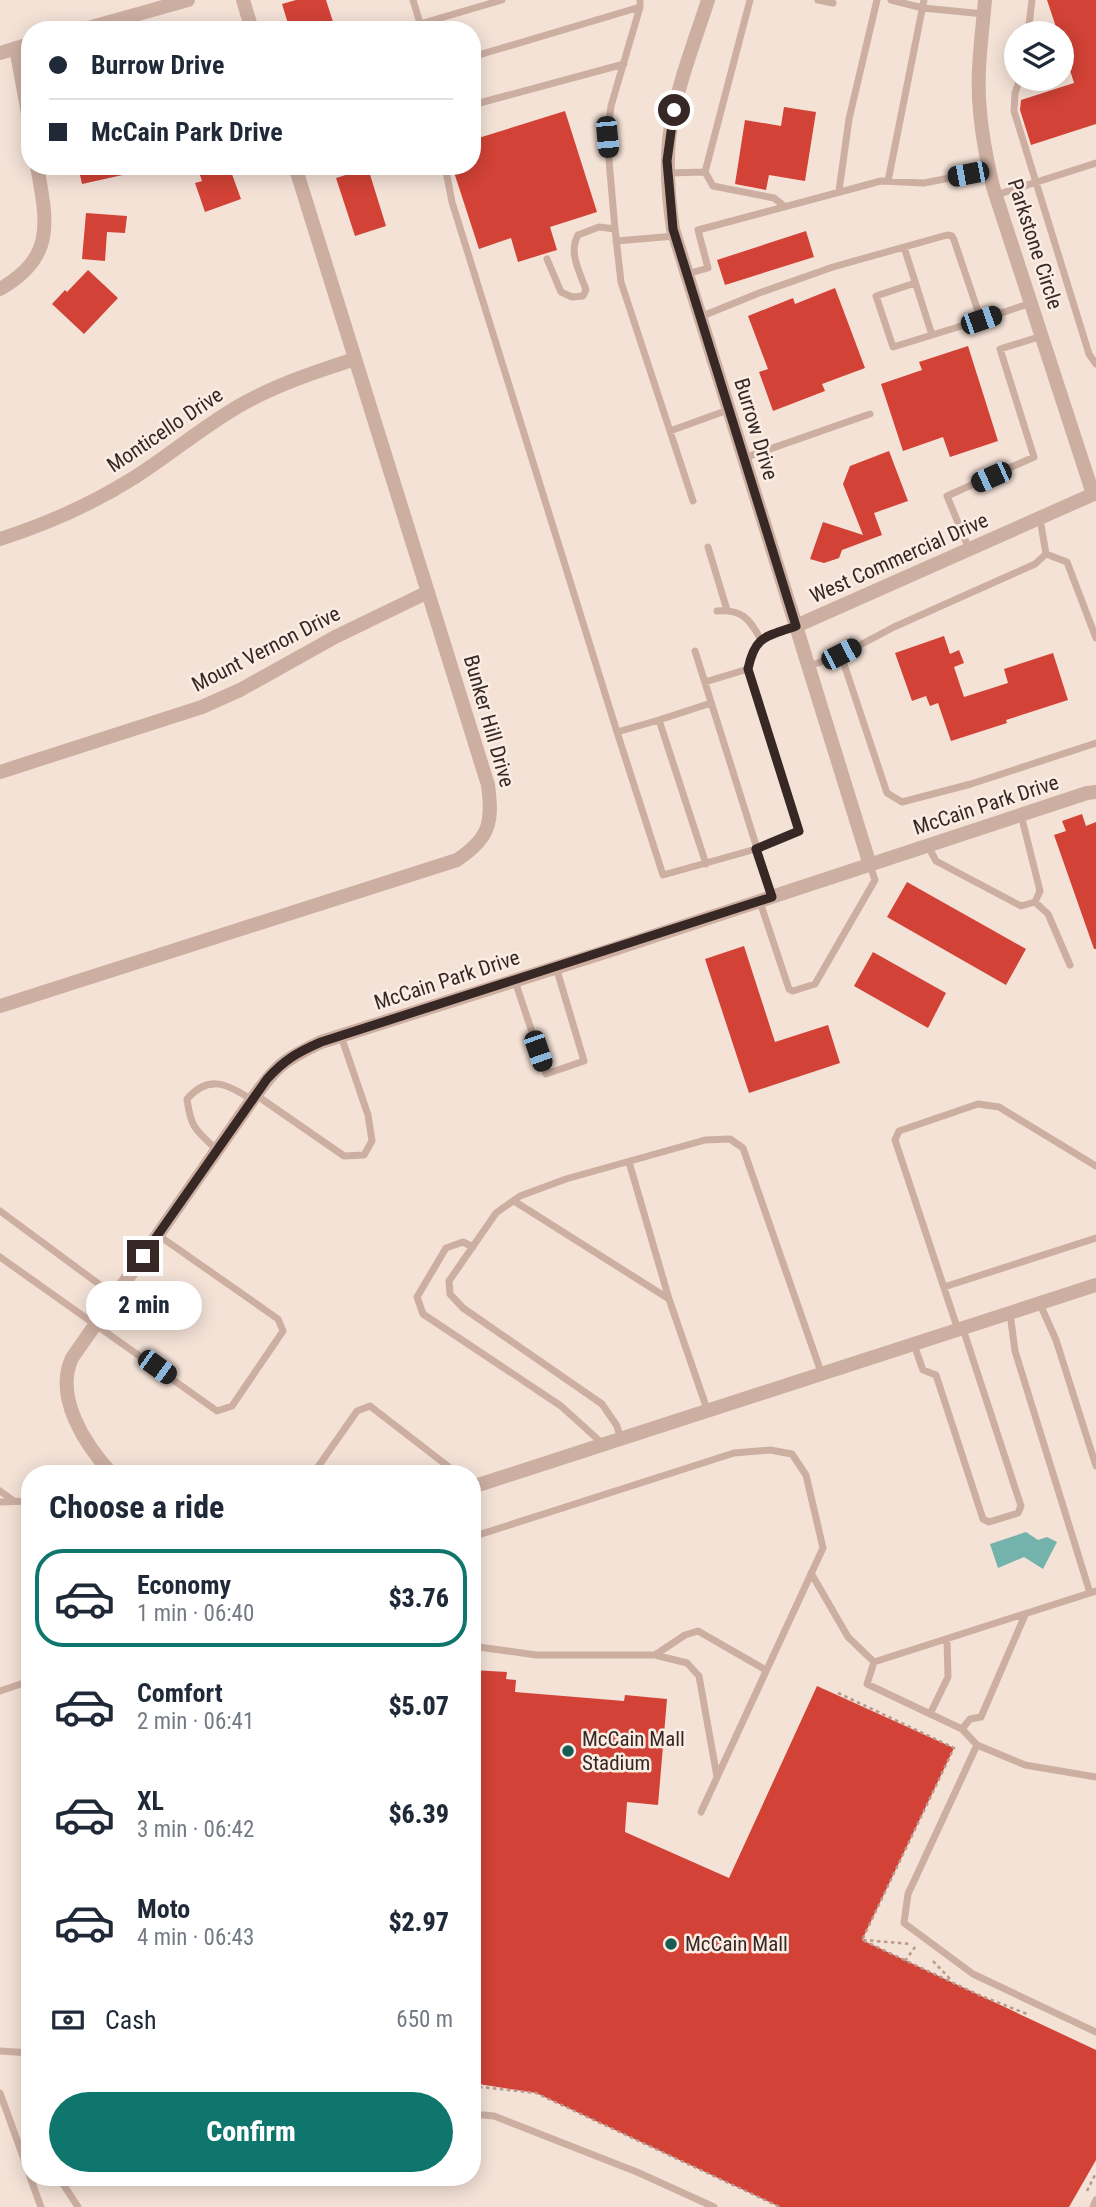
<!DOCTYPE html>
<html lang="en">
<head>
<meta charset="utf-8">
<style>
	:root { --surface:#fff; --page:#f6f6f7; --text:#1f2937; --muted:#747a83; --line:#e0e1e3; --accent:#0f766e }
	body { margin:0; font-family:"Roboto Condensed",sans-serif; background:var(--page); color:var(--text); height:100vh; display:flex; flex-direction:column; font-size:26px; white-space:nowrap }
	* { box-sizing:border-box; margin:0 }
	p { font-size:23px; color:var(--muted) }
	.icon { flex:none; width:38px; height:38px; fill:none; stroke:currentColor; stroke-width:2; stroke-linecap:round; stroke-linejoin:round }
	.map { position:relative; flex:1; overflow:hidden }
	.side { position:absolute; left:21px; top:1465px; width:460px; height:721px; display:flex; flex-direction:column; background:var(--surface); border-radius:28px; box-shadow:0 4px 18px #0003 }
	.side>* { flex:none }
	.guide { position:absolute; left:21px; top:21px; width:460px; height:154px; border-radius:28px; box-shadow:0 4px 18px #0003; display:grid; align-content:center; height:154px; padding:0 28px; background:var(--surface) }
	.tools { position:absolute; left:1004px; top:21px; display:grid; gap:14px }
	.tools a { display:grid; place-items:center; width:70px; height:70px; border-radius:50%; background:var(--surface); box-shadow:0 4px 18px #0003; font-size:35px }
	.end { position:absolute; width:32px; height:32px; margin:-16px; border:9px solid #372825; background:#fff; box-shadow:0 0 0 4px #fff }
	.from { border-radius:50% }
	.bubble { position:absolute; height:49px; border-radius:24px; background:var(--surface); box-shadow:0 4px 18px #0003; font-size:23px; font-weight:800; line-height:49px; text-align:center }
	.car { position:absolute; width:21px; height:42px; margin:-21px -10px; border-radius:9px; box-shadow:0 0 5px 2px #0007; background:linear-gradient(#222 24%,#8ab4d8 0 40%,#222 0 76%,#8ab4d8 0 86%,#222 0) }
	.guide b { display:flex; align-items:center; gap:24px; height:66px; font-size:26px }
	.guide b+b { border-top:2px solid var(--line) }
	.guide i { width:18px; height:18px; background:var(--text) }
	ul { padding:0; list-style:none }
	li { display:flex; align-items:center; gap:21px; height:98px; margin:0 14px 10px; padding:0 14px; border:4px solid transparent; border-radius:28px }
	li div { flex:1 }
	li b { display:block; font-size:26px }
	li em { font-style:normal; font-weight:800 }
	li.selected { border-color:var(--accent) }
	li>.icon { width:63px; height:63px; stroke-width:1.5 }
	h2 { padding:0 28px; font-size:32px; line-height:84px }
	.pay { display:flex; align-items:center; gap:18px; height:77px; padding:0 28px; font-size:26px }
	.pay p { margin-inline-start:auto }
	.button { display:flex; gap:14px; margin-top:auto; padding:14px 28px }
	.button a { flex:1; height:80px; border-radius:42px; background:var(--accent); color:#fff; font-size:28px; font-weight:800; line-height:80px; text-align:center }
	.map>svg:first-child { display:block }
</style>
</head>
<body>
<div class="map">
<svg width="1096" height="2207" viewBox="0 0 1096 2207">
	<rect width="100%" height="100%" fill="#f4e2d7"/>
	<!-- water -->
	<path fill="#73b3ab" d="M1026,1532L1038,1540L1047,1537L1057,1542L1043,1569L1024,1557L998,1568L990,1544Z"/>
	<!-- building -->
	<path fill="#d24236" d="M296,0H326L335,28L328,30H290L282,4Z
		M1047,0H1096V124L1031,145L1020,110L1021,100L1074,83L1065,54L1062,55V33H1058Z
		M784,107L816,112L805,181L769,175L766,190L735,184L745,120L781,126Z
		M565,111L597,212L550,227L557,250L547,253L518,262L511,238L479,249L452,166H472V140Z
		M78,166H136V172L82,184Z
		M197,166H229L241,199L205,212L195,183L202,181Z
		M368,168L386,226L355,236L336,178Z
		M86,213L127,216L125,233L107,232L105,261L82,259Z
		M806,231L814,257L725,285L717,260Z
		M88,270L118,298L84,334L52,304L65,290L67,292Z
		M835,288L865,368L822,384L825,391L773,411L759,372L768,369L748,316L793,298L795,304Z
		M968,346L998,441L950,457L943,437L903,451L881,384L922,370L919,362Z
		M889,451L908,501L874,513L882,535L842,550L839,558L824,563L810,559L823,522L863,535L843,484L850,466Z
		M944,636L950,654L959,650L964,663L954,667L964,697L1008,683L1004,669L1053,653L1068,700L1006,720L1007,723L951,741L938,703L930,706L926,696L912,701L895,653Z
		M1082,814L1086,826L1096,822V949H1094L1054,835L1066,831L1062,821Z
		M907,882L1026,949L1006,985L887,917Z
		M744,946L775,1042L828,1025L840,1063L749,1093L705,959Z
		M873,952L946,993L928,1028L854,986Z
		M472,1670L507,1672L506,1679L516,1680L515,1692L624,1701L625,1695L667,1699L658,1805L627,1802L625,1832L729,1878L817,1686L954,1748L862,1940L1096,2050V2160L1069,2207H780L536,2093L472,2083Z"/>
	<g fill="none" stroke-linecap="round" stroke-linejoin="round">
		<!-- path -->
		<path stroke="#b9988c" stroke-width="2.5" stroke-dasharray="3.5 3.5" stroke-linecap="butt" d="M838,1693L954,1748L862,1940L979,1995L1027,2014
			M863,1940L912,1944
			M905,1961L915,1947
			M933,1961L952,1981
			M472,2086L536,2093L780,2207
			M1087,2191L1096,2173"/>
		<!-- lane -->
		<path stroke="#cdafa2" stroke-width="7" d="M413,0L422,30
			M640,0V7L611,106L607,137L615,229L621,282L693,501
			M818,0L833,3
			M891,0L923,8L984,14
			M420,24L502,0
			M1028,33L1032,0
			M472,57L640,7
			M1020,79L1015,93L1014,111L1089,354L1096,364
			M472,105L624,64
			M445,166L452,202L617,732
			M705,172L713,186L774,198L784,206
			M668,173L705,172L750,0
			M888,181L924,0
			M839,191L849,119L877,0
			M996,195L1096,163
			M616,241L675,236
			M904,247L932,335L981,320
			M547,259L561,292L572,297L583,296L586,290C580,272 568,253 578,235L599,227L615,229
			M687,274L708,268L698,230L881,181L924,183L990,170
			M915,283L876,296L893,347L932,335
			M700,317L759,293L833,267L947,235L952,236L954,240L981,320L1031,303
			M670,431L728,410
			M744,458L870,414
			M1040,519L1046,554L1035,564L894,627L841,655L887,793L902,802L971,784L1096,743
			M708,547L727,610
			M969,549L947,496L1034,457L1000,349L1042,336
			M1046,554L1067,562L1096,638
			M717,611C742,609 750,619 761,640
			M695,651L772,896
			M809,666L841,655
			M705,682L748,669
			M659,720L617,732L663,875L756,849L798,831L748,669C755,635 766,638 796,626
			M928,846L936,861L1021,906L1035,902L1040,891L1021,815
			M706,864L659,720L711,703
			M760,902L789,989L793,991L815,984L875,880L870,865
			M1035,902L1048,914L1070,965
			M515,981L546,1074L584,1061L556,967
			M256,1095L344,1156L364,1155L372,1141L368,1115L341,1036
			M217,1150C196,1130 191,1129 187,1099C209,1074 228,1084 252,1100
			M629,1162L669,1299
			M514,1201L669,1299L708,1412
			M0,1211L115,1296
			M473,1247L463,1242L446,1248L417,1297L423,1314L561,1406L604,1445
			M0,1257L217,1411L232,1406L283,1331L278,1319L158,1235
			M944,1287L1096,1238
			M1040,1304L1056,1340L1096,1466
			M1010,1313L1015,1351L1090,1593
			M958,1330L895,1140L899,1131L978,1104L999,1107L1096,1166
			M914,1345L923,1370L936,1375L983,1519L989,1522L1018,1513L1021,1506L963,1329
			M621,1440L617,1426L602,1404L463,1308L450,1294L449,1281L496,1213L520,1196L566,1179L705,1140L730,1139L743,1148L822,1375
			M313,1474L357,1411L370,1406L458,1474
			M0,1491L14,1501
			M0,1502L30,1501
			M472,1537L734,1453L770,1450L792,1454L806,1475L823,1548L701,1812
			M811,1573L848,1637L874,1662L1096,1591
			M472,1646L536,1655H655L685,1635L698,1631L766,1670
			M655,1655L687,1663L699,1676L717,1777
			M874,1662L867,1684L962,1729L977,1745
			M0,1691L30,1681
			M930,1714L948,1677L947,1640
			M962,1729L970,1719L981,1717L1025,1615
			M1096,1777L1025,1765L977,1745L908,1894L904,1923L973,1974L1096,2032
			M0,2051L30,2053
			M0,2093L30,2176
			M472,2114L494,2116L637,2172L714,2207
			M30,2177L41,2207
			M63,2184L78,2207
			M1093,2207L1096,2200"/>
		<!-- street -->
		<path stroke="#cdafa2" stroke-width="14" d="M243,0L252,30
			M708,0C695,41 678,83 671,126C665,160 668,195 673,229L870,865
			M985,0C982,36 976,74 980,111C982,137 987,161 993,187L1093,494
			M81,30L188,0
			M16,48L30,125
			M0,53L30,44
			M0,289C56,257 47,222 37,166
			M0,539C47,524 94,503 135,477C173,453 207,423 246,402C281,383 318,371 355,359
			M796,626L1096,493
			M0,772L202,707L240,690L335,637L428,592
			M0,1006L457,860C490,838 493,822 488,785L295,166
			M112,1474C85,1445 54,1397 72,1358L252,1100C276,1066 283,1060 321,1042L608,951L1087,793L1096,792
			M472,1487L1096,1285"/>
	</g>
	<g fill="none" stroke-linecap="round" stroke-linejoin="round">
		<!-- route -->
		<path stroke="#372825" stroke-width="9" d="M143,1256L267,1079C284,1060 298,1052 321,1042L772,897L756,849L799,831L748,669C755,635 766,637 796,626L673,229L667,161L674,110"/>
	</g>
	<!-- markers -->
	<g fill="#175c55" stroke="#fbede4" stroke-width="2.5">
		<circle cx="568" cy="1751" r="7"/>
		<circle cx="671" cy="1944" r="7"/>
	</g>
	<g text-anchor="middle" stroke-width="5" stroke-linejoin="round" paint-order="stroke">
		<!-- street labels -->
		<g font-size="21" fill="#372825" stroke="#fbede4">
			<text transform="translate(1035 244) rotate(72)" y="7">Parkstone Circle</text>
			<text transform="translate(756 429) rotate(73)" y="7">Burrow Drive</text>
			<text transform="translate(165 430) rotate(-34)" y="7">Monticello Drive</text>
			<text transform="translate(899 558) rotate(-24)" y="7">West Commercial Drive</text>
			<text transform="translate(266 649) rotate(-27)" y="7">Mount Vernon Drive</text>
			<text transform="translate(489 721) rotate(74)" y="7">Bunker Hill Drive</text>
			<text transform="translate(986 805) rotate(-18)" y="7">McCain Park Drive</text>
			<text transform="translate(447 980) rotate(-18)" y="7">McCain Park Drive</text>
		</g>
		<!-- poi labels -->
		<g font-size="21" fill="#372825" stroke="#fbede4" text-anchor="start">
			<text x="582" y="1746">McCain Mall<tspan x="582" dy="24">Stadium</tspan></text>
			<text x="685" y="1951">McCain Mall</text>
		</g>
	</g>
</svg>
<div class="tools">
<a><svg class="icon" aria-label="layers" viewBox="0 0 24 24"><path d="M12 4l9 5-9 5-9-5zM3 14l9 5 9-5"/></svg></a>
</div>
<i class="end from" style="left:674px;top:110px"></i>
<i class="end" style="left:143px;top:1256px"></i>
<div class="bubble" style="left:86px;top:1281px;width:116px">2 min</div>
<i class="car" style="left:607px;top:137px;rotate:175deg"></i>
<i class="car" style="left:968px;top:174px;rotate:259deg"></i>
<i class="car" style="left:981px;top:320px;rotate:71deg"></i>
<i class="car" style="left:991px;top:477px;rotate:246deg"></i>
<i class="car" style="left:841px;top:654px;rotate:63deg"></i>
<i class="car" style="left:538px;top:1051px;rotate:161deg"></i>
<i class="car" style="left:157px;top:1367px;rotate:126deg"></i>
<div class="guide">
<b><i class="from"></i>Burrow Drive</b>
<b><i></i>McCain Park Drive</b>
</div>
<section class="side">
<h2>Choose a ride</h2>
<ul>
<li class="selected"><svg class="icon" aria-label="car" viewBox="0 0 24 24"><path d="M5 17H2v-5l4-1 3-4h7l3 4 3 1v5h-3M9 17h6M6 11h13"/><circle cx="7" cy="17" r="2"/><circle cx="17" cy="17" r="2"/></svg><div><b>Economy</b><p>1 min · 06:40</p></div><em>$3.76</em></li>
<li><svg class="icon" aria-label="car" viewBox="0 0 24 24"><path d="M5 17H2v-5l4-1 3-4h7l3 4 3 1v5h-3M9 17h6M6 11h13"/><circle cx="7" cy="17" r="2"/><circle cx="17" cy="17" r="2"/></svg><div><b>Comfort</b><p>2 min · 06:41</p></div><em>$5.07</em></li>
<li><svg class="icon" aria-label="car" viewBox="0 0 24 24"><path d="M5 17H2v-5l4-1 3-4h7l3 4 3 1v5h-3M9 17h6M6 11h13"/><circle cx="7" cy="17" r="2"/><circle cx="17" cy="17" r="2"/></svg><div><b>XL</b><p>3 min · 06:42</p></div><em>$6.39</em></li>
<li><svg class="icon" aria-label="car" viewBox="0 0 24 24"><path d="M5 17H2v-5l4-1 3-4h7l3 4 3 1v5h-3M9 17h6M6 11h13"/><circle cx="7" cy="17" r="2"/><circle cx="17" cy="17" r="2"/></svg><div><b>Moto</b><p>4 min · 06:43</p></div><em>$2.97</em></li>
</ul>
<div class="pay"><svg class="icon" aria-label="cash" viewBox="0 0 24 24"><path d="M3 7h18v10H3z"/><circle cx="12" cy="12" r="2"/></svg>Cash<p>650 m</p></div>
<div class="button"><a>Confirm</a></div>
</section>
</div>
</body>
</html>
